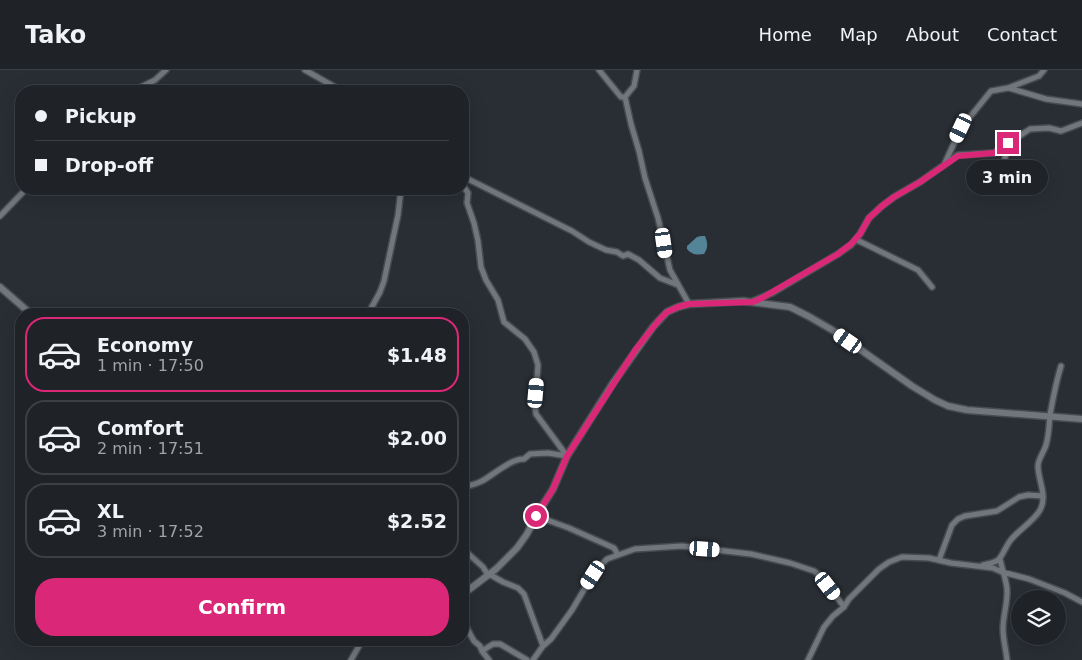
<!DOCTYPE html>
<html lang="en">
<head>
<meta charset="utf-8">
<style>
	:root { --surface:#1f2227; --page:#2c2f33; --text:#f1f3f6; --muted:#a1a4a7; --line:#3c3f44; --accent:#db2777 }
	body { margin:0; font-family:"DejaVu Sans",sans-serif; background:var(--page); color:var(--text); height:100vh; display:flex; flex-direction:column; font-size:19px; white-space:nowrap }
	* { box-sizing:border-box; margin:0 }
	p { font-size:16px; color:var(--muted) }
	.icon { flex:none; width:28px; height:28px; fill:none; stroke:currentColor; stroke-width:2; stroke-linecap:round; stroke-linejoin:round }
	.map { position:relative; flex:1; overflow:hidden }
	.panel { position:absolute; left:15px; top:238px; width:454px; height:338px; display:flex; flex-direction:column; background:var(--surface); border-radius:20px; box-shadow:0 5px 20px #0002,0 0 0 1px var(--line) }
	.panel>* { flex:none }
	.banner { position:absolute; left:15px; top:15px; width:454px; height:110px; border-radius:20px; box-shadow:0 5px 20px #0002,0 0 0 1px var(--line); display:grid; align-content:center; height:110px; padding:0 20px; background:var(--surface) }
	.tools { position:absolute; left:1011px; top:520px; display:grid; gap:10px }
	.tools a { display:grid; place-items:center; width:55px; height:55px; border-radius:50%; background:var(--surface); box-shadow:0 5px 20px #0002,0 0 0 1px var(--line); font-size:25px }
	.end { position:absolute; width:22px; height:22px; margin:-11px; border:6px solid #db2777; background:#fff; box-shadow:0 0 0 2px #fff }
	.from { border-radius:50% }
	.bubble { position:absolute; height:35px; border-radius:18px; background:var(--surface); box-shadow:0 5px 20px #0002,0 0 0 1px var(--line); font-size:16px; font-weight:600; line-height:35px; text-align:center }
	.car { position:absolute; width:15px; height:30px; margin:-15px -8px; border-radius:6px; box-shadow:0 0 4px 1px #0007; background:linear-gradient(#fff 24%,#345 0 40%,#fff 0 76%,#345 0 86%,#fff 0) }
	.banner b { display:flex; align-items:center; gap:18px; height:48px; font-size:19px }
	.banner b+b { border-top:1px solid var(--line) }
	.banner i { width:12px; height:12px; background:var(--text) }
	ul { padding:9px 0 0; list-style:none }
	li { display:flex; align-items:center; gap:15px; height:75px; margin:0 10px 8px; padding:0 10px; border:2px solid var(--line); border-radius:20px }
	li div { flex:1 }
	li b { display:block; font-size:19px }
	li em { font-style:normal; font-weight:600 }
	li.active { border-color:var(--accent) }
	li>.icon { width:45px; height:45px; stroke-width:1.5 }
	.cta { display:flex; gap:10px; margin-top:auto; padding:10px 20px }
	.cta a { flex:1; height:58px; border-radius:20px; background:var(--accent); color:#fff; font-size:20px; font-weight:600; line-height:58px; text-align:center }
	header { display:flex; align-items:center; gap:30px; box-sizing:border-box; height:70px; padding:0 25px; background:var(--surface); border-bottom:1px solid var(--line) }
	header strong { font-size:24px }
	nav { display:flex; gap:28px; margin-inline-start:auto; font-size:18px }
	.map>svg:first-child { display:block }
</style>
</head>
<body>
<header>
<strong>Tako</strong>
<nav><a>Home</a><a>Map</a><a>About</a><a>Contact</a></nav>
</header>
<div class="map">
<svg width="1082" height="590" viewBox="0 0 1082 590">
	<rect width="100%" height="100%" fill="#292e34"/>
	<!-- water -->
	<path fill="#538498" d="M701,166H705C708,173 708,178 704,184C697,185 692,185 687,179V176L697,167Z"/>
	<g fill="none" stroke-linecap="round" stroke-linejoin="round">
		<!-- minor casing -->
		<g stroke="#464b4e" stroke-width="8">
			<path id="minor" d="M305,0L342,21
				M599,0L621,27H625L631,54L639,81L645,108L658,148L670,200L689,234
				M1009,18L1046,29L1082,34
				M133,21L155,10L166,0
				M625,27L634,16L637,0
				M944,95L961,58L991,21L1008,18L1039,6L1044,0
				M462,106L572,161L589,172L606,180L617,182L623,186L628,184L639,190L660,208L678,215
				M462,114L468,123L467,133L474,153L478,171L481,197L486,210L498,230L504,252L525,269L534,282L538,295L535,337L536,344L567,386
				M993,119L1002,102L1008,74
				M0,146L26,119
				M857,170L918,200L932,217
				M753,231L772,223L838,184L851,175L860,164L869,148L882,136L894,127L920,112L958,85L994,83L1030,59L1049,58L1061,61L1082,53
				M368,244L380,222L384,211L398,145L401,119
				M462,417C469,416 476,414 482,411C493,405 512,388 524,389L530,384L548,383L567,386
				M536,446L569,458L614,478L618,485
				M462,478L483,497L488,505
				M1000,489C1002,499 1006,509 1007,519C1008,533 1003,545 1003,559C1003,569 1006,580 1007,590
				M939,490L952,455L958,449L965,446L997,441L1019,427L1028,425L1043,426
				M983,495C988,494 994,493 998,490C1002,487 1006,476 1010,471C1018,460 1037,449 1041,438C1047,424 1038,410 1038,396C1038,389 1044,382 1046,375C1049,365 1049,355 1050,345C1053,328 1056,312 1061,296
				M489,504L503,512L518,518L524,524L543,576
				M462,535L464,523
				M462,538L464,543L466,556L469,562L474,571L480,576L482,581L489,590
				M482,581L493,574H500L527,590
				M351,590L363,569
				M533,590L543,576L551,569L572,540L585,518L599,497L607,489L635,479L682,476L751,484L790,493L814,501L823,508L844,537
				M808,590L824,557L833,546L844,537L849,529L879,499L889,492L902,487L929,488L951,493L993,498L1002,502L1029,509L1065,523L1082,532"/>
		</g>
		<!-- tertiary casing -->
		<g stroke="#464b4e" stroke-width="9">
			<path id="tertiary" d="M0,217L31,244
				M462,525L496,499L517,478L527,464L536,446L553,419L567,386L613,313L653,257L667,242L678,237L689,234L743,231L790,237L808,246L834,261L912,316L935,330L948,336L967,340L1082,349"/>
		</g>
		<!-- minor -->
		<use href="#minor" stroke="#70767c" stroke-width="5"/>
		<!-- tertiary -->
		<use href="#tertiary" stroke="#70767c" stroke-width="6"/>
	</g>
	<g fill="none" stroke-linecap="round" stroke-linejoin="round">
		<!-- route -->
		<path stroke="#db2777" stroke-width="6" d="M536,446L553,419L567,386L636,279L659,250L667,242L678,237L689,234L753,232L762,228L838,184L851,174L860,164L869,148L882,136L894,127L920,112L958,86L994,83L1008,73"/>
	</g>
</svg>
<div class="tools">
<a><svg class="icon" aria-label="layers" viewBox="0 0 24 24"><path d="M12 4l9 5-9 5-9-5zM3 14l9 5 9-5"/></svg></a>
</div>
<i class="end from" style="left:536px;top:446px"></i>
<i class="end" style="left:1008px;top:73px"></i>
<div class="bubble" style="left:966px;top:90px;width:82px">3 min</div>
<i class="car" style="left:961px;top:58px;rotate:205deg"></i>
<i class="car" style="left:664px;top:173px;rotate:172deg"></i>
<i class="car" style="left:848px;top:271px;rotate:305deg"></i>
<i class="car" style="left:536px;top:323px;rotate:5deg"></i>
<i class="car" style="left:705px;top:479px;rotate:94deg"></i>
<i class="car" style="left:593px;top:505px;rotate:213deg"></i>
<i class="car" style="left:828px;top:516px;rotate:142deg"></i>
<div class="banner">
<b><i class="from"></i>Pickup</b>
<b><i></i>Drop-off</b>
</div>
<section class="panel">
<ul>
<li class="active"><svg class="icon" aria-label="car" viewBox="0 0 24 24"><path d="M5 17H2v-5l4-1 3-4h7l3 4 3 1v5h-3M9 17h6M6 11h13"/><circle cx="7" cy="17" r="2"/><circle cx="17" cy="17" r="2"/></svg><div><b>Economy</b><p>1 min · 17:50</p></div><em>$1.48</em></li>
<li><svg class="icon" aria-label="car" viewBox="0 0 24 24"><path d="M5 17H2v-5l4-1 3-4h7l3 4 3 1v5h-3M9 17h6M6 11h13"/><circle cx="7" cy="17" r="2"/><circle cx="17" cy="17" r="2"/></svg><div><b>Comfort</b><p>2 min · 17:51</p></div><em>$2.00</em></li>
<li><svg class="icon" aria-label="car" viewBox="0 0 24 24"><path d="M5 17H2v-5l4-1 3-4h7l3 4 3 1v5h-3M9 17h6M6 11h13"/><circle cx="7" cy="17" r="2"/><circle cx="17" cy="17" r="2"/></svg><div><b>XL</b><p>3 min · 17:52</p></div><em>$2.52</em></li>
</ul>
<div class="cta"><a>Confirm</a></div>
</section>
</div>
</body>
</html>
